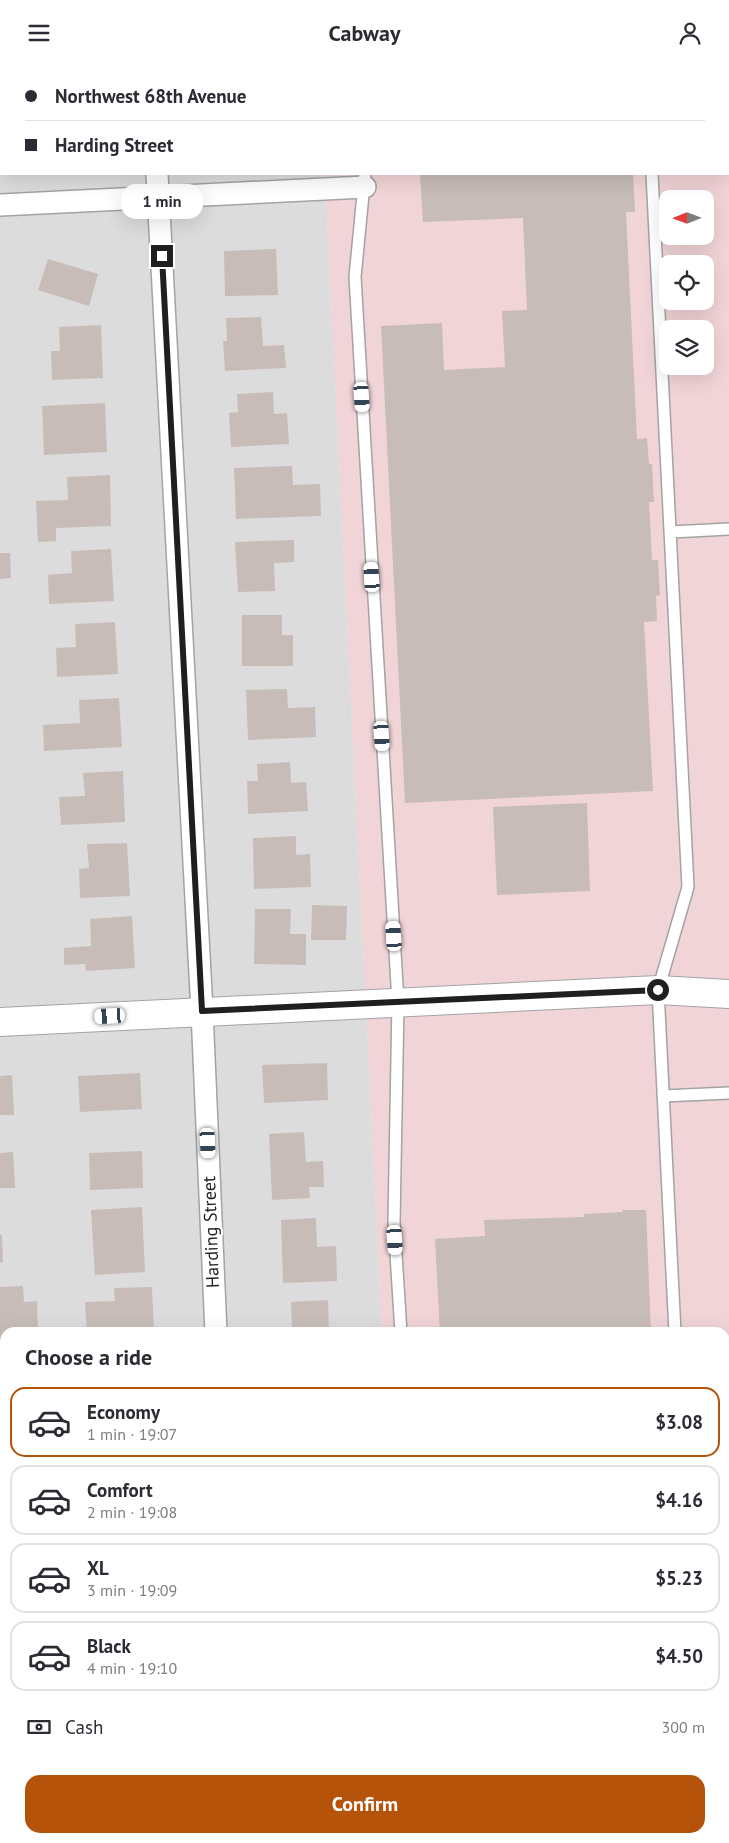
<!DOCTYPE html>
<html lang="en">
<head>
<meta charset="utf-8">
<style>
	:root { --surface:#fff; --page:#f7f7f7; --text:#2b2b33; --muted:#7c7c81; --line:#e1e1e2; --accent:#b45309 }
	body { margin:0; font-family:"PT Sans",sans-serif; background:var(--page); color:var(--text); height:100vh; display:flex; flex-direction:column; font-size:19px; white-space:nowrap }
	* { box-sizing:border-box; margin:0 }
	p { font-size:16px; color:var(--muted) }
	.icon { flex:none; width:28px; height:28px; fill:none; stroke:currentColor; stroke-width:2; stroke-linecap:round; stroke-linejoin:round }
	.map { position:relative; flex:1; overflow:hidden }
	.details { position:absolute; left:0px; top:1262px; width:730px; height:516px; display:flex; flex-direction:column; background:var(--surface); border-radius:15px 15px 0 0; box-shadow:0 5px 20px #0002 }
	.details>* { flex:none }
	.hud { position:absolute; left:0px; top:0px; width:730px; height:110px; box-shadow:0 5px 20px #0002; display:grid; align-content:center; height:110px; padding:0 25px; background:var(--surface) }
	.needle { width:32px; rotate:269deg }
	.buttons { position:absolute; left:659px; top:125px; display:grid; gap:10px }
	.buttons a { display:grid; place-items:center; width:55px; height:55px; border-radius:10px; background:var(--surface); box-shadow:0 5px 20px #0002; font-size:25px }
	.end { position:absolute; width:22px; height:22px; margin:-11px; border:6px solid #1f1f1f; background:#fff; box-shadow:0 0 0 2px #fff }
	.from { border-radius:50% }
	.bubble { position:absolute; height:35px; border-radius:15px; background:var(--surface); box-shadow:0 5px 20px #0002; font-size:16px; font-weight:600; line-height:35px; text-align:center }
	.car { position:absolute; width:15px; height:30px; margin:-15px -8px; border-radius:6px; box-shadow:0 0 4px 1px #0007; background:linear-gradient(#fff 24%,#345 0 40%,#fff 0 76%,#345 0 86%,#fff 0) }
	.hud b { display:flex; align-items:center; gap:18px; height:48px; font-size:19px }
	.hud b+b { border-top:1px solid var(--line) }
	.hud i { width:12px; height:12px; background:var(--text) }
	ul { padding:0; list-style:none }
	li { display:flex; align-items:center; gap:15px; height:70px; margin:0 10px 8px; padding:0 15px; border:2px solid var(--line); border-radius:15px }
	li div { flex:1 }
	li b { display:block; font-size:19px }
	li em { font-style:normal; font-weight:600 }
	li.on { border-color:var(--accent) }
	li>.icon { width:45px; height:45px; stroke-width:1.5 }
	h2 { padding:0 25px; font-size:22px; line-height:60px }
	.pay { display:flex; align-items:center; gap:12px; height:55px; padding:0 25px; font-size:19px }
	.pay p { margin-inline-start:auto }
	.button { display:flex; gap:10px; margin-top:auto; padding:10px 25px }
	.button a { flex:1; height:58px; border-radius:15px; background:var(--accent); color:#fff; font-size:20px; font-weight:600; line-height:58px; text-align:center }
	header { display:flex; justify-content:space-between; align-items:center; height:65px; padding:0 25px; background:var(--surface); font-size:22px; font-weight:600 }
	.map>svg:first-child { display:block }
</style>
</head>
<body>
<header><svg class="icon" aria-label="menu" viewBox="0 0 24 24"><path d="M4 6h16M4 12h16M4 18h16"/></svg>Cabway<svg class="icon" aria-label="person" viewBox="0 0 24 24"><circle cx="12" cy="8" r="4"/><path d="M4 21q1-7 8-7t8 7"/></svg></header>
<div class="map">
<svg width="729" height="1778" viewBox="0 0 729 1778">
	<rect width="100%" height="100%" fill="#f0eae5"/>
	<!-- residential -->
	<path fill="#dddcdc" d="M0,0H324L1,1V109H325L382,1267L5,1268V1774H409V1778H0Z"/>
	<!-- commercial -->
	<path fill="#f1d4d7" fill-rule="evenodd" d="M324,0H729V1778H409V1774H725V1268L382,1267L325,109H729V1ZM668,134H705V171H668ZM668,199H705V236H668ZM668,264H705V301H668Z"/>
	<!-- building -->
	<path fill="#c7bcb8" d="M420,109H633L635,147H626L637,374L647,373L649,399H652L654,437H649L652,495H658L660,530L656,531L657,556L644,557L653,726L405,738L381,261L442,258L444,305L505,302L502,246L527,245L523,153L423,157Z
		M276,184L278,230L225,231L224,186Z
		M48,194L98,209L89,241L38,225Z
		M261,252L263,281L284,280L286,303L225,306L223,276H227L226,253Z
		M101,260L103,313L52,315L51,286H60L59,262Z
		M273,327L274,349L287,348L289,379L231,382L229,348L238,347L237,329Z
		M105,338L107,387L44,390L42,341Z
		M292,401L293,420L320,419L321,451L236,454L234,403Z
		M110,410L111,461L56,463V476L38,477L36,436L68,435L67,412Z
		M294,475V497L274,498L275,526L238,527L235,477Z
		M111,484L114,536L49,539L48,510L72,508L71,486Z
		M0,488H10L11,513L0,514Z
		M242,550H282V570H293V601H242Z
		M115,557L118,609L57,612L56,583L76,582L75,559Z
		M287,624L288,643L315,642L316,672L248,675L246,625Z
		M119,633L122,682L44,686L43,660L80,658L79,635Z
		M290,697L291,718L306,717L308,746L248,749L247,716H258L257,699Z
		M123,706L125,757L61,760L59,732L85,731L83,708Z
		M587,738L590,826L497,830L493,742Z
		M296,771V790L310,789L311,822L254,824L253,773Z
		M127,778L130,831L80,833L79,804L89,803L87,779Z
		M312,840L347,841L346,875H311Z
		M255,844H291L290,869H306V900L254,899Z
		M132,851L135,903L86,906L85,899L64,900V883L91,881L90,854Z
		M327,998L328,1035L264,1038L262,1000Z
		M140,1008L142,1044L80,1047L78,1011Z
		M12,1010L14,1050H0V1011Z
		M304,1067L306,1097L323,1096L324,1122H309L310,1133L272,1135L269,1069Z
		M142,1086L143,1123L90,1125L89,1088Z
		M13,1087L15,1123H0V1088Z
		M142,1142L145,1207L95,1210L91,1145Z
		M622,1145H646L651,1268H440L435,1174L485,1171L484,1155L584,1152V1149L623,1147Z
		M316,1153L317,1182L336,1181L337,1216L283,1218L281,1155Z
		M0,1170H2L3,1197L0,1198Z
		M23,1221L24,1237L37,1236L38,1268H5V1281H0V1222Z
		M152,1222L154,1268H87L85,1237L115,1236L114,1223Z
		M328,1235L329,1268H292L291,1237Z
		M0,1308H5V1342H0Z
		M5,1377V1436H0V1378Z
		M0,1459H5V1495H0Z
		M0,1530H5V1584H0Z
		M0,1604H5V1654H0Z
		M0,1674H5V1724H0Z
		M488,1774H714V1778H488Z"/>
	<g fill="none" stroke-linecap="round" stroke-linejoin="round">
		<!-- service casing -->
		<g stroke="#a3a3a3" stroke-width="14">
			<path id="service" d="M646,0V1
				M372,1V0
				M365,109L355,212L398,937L394,1157L401,1268
				M652,109L688,822L658,925L675,1268
				M671,467L729,464
				M663,1031L729,1028
				M725,1393H729
				M725,1550H729
				M725,1595L729,1603
				M427,1774V1778"/>
		</g>
		<!-- minor casing -->
		<g stroke="#a3a3a3" stroke-width="24">
			<path id="minor" d="M152,0V1
				M157,109L202,946L216,1268
				M0,140L365,122
				M241,1774L242,1778
				M0,1778L72,1774"/>
		</g>
		<!-- tertiary casing -->
		<g stroke="#a3a3a3" stroke-width="30">
			<path id="tertiary" d="M0,957L658,925L729,929"/>
		</g>
		<!-- service -->
		<use href="#service" stroke="#fff" stroke-width="11"/>
		<!-- minor -->
		<use href="#minor" stroke="#fff" stroke-width="21"/>
		<!-- tertiary -->
		<use href="#tertiary" stroke="#fff" stroke-width="28"/>
	</g>
	<g fill="none" stroke-linecap="round" stroke-linejoin="round">
		<!-- route -->
		<path stroke="#1f1f1f" stroke-width="6" d="M162,191L202,946L658,925"/>
	</g>
	<g text-anchor="middle" stroke-width="4.5" stroke-linejoin="round" paint-order="stroke">
		<!-- street labels -->
		<g font-size="18" fill="#1f1f1f" stroke="#fff">
			<text transform="translate(211 1167) rotate(-92)" y="6">Harding Street</text>
		</g>
	</g>
</svg>
<div class="buttons">
<a><svg class="needle" viewBox="-14 -14 28 28"><path d="M0-13l5 13h-10z" fill="#e53935"/><path d="M0 13l5-13h-10z" fill="#7c7c81"/></svg></a>
<a><svg class="icon" aria-label="locate" viewBox="0 0 24 24"><circle cx="12" cy="12" r="6"/><path d="M12 2v4M12 18v4M2 12h4M18 12h4"/></svg></a>
<a><svg class="icon" aria-label="layers" viewBox="0 0 24 24"><path d="M12 4l9 5-9 5-9-5zM3 14l9 5 9-5"/></svg></a>
</div>
<i class="end from" style="left:658px;top:925px"></i>
<i class="end" style="left:162px;top:191px"></i>
<div class="bubble" style="left:121px;top:119px;width:82px">1 min</div>
<i class="car" style="left:362px;top:332px;rotate:176deg"></i>
<i class="car" style="left:372px;top:512px;rotate:356deg"></i>
<i class="car" style="left:382px;top:671px;rotate:176deg"></i>
<i class="car" style="left:394px;top:871px;rotate:356deg"></i>
<i class="car" style="left:110px;top:951px;rotate:267deg"></i>
<i class="car" style="left:208px;top:1078px;rotate:177deg"></i>
<i class="car" style="left:395px;top:1175px;rotate:176deg"></i>
<div class="hud">
<b><i class="from"></i>Northwest 68th Avenue</b>
<b><i></i>Harding Street</b>
</div>
<section class="details">
<h2>Choose a ride</h2>
<ul>
<li class="on"><svg class="icon" aria-label="car" viewBox="0 0 24 24"><path d="M5 17H2v-5l4-1 3-4h7l3 4 3 1v5h-3M9 17h6M6 11h13"/><circle cx="7" cy="17" r="2"/><circle cx="17" cy="17" r="2"/></svg><div><b>Economy</b><p>1 min · 19:07</p></div><em>$3.08</em></li>
<li><svg class="icon" aria-label="car" viewBox="0 0 24 24"><path d="M5 17H2v-5l4-1 3-4h7l3 4 3 1v5h-3M9 17h6M6 11h13"/><circle cx="7" cy="17" r="2"/><circle cx="17" cy="17" r="2"/></svg><div><b>Comfort</b><p>2 min · 19:08</p></div><em>$4.16</em></li>
<li><svg class="icon" aria-label="car" viewBox="0 0 24 24"><path d="M5 17H2v-5l4-1 3-4h7l3 4 3 1v5h-3M9 17h6M6 11h13"/><circle cx="7" cy="17" r="2"/><circle cx="17" cy="17" r="2"/></svg><div><b>XL</b><p>3 min · 19:09</p></div><em>$5.23</em></li>
<li><svg class="icon" aria-label="car" viewBox="0 0 24 24"><path d="M5 17H2v-5l4-1 3-4h7l3 4 3 1v5h-3M9 17h6M6 11h13"/><circle cx="7" cy="17" r="2"/><circle cx="17" cy="17" r="2"/></svg><div><b>Black</b><p>4 min · 19:10</p></div><em>$4.50</em></li>
</ul>
<div class="pay"><svg class="icon" aria-label="cash" viewBox="0 0 24 24"><path d="M3 7h18v10H3z"/><circle cx="12" cy="12" r="2"/></svg>Cash<p>300 m</p></div>
<div class="button"><a>Confirm</a></div>
</section>
</div>
</body>
</html>
